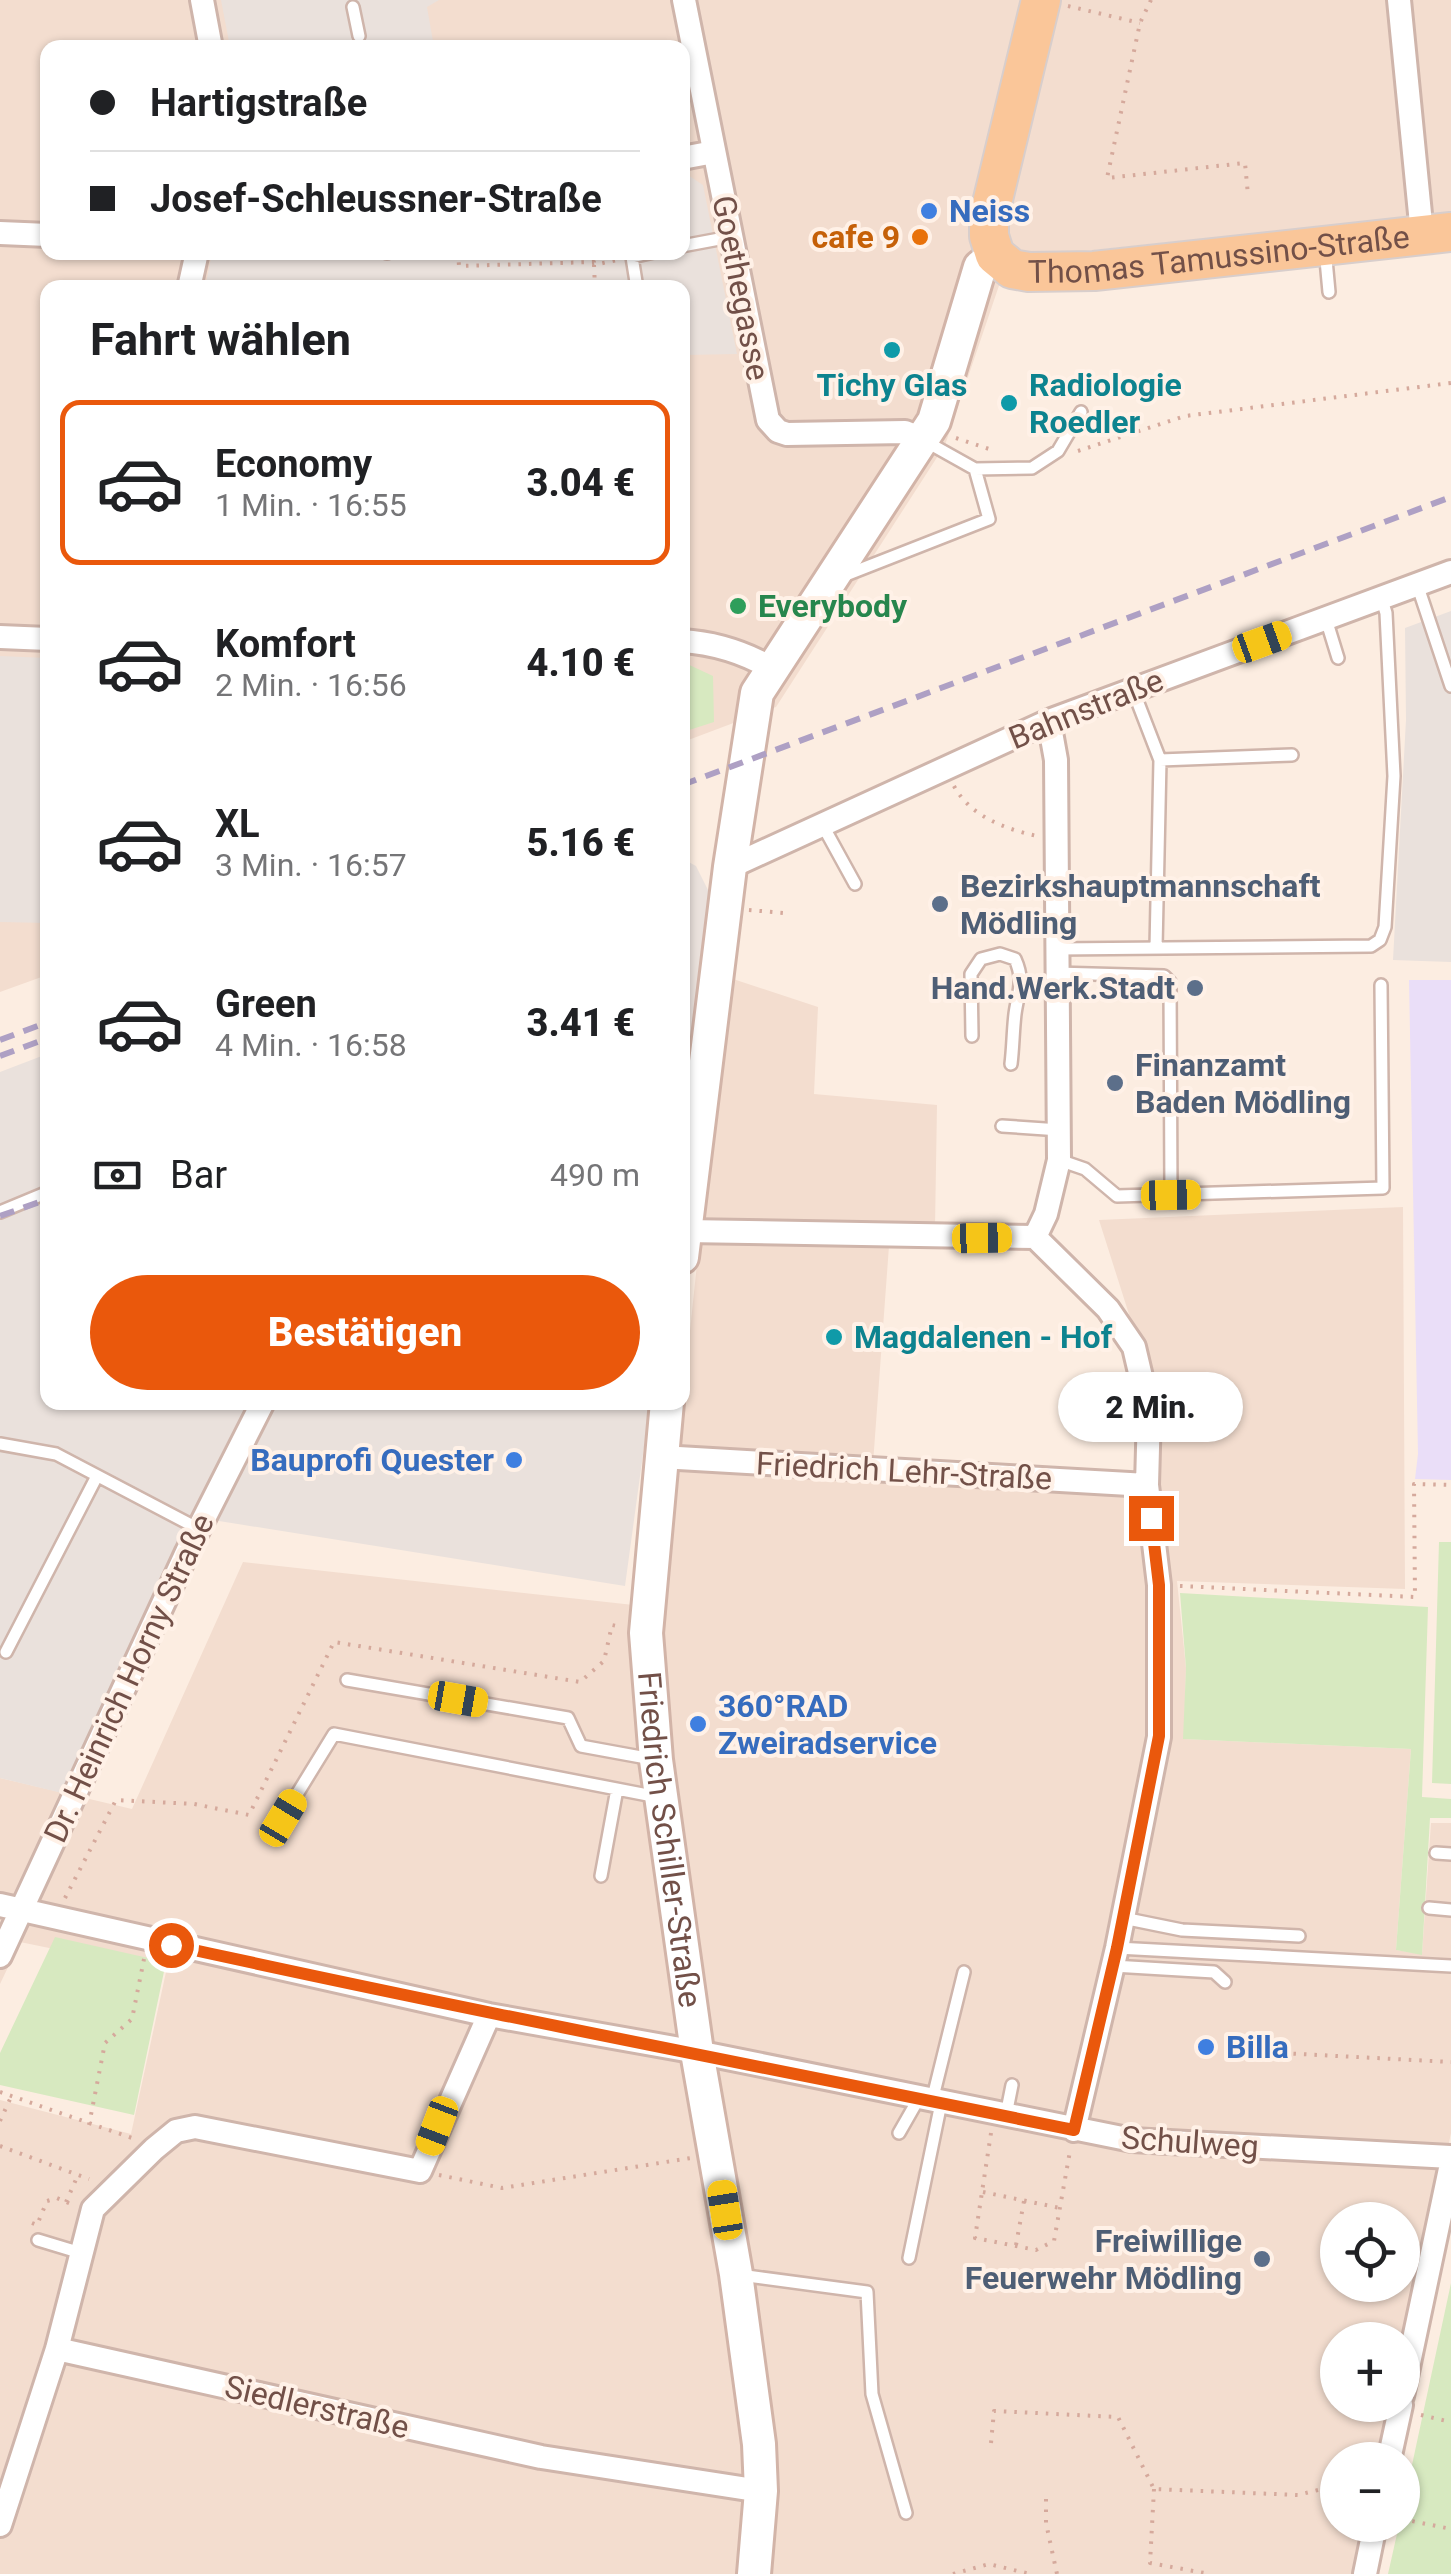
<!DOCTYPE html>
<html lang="de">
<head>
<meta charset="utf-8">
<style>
	:root { --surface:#fff; --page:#f2f2f2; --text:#202124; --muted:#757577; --line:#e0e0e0; --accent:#ea580c }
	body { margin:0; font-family:Roboto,sans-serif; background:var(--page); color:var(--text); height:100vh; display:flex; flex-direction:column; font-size:38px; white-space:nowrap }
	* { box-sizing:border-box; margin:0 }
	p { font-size:32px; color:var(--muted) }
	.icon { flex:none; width:55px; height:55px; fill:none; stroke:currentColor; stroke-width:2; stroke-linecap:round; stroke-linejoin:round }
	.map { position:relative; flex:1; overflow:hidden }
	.sheet { position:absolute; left:40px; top:280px; width:650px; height:1130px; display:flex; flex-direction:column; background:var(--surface); border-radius:20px; box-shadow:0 2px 8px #0004 }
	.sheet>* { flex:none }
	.hud { position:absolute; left:40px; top:40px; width:650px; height:220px; border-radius:20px; box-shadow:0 2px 8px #0004; display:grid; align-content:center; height:220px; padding:0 50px; background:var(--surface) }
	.buttons { position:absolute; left:1320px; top:2202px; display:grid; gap:20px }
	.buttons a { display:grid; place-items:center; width:100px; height:100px; border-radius:50%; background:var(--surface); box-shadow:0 2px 8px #0004; font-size:50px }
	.end { position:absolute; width:45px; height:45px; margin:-22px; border:12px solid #ea580c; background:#fff; box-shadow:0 0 0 5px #fff }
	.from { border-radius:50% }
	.bubble { position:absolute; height:70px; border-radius:35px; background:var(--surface); box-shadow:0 2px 8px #0004; font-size:32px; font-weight:800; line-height:70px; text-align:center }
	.car { position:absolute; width:30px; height:60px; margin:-30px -15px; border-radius:12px; box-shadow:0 0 8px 2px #0007; background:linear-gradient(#f5c518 24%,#345 0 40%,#f5c518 0 76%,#345 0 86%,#f5c518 0) }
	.hud b { display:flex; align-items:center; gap:35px; height:95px; font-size:38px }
	.hud b+b { border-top:2px solid var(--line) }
	.hud i { width:25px; height:25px; background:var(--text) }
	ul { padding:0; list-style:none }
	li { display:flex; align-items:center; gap:30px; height:165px; margin:0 20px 15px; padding:0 30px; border:5px solid transparent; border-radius:20px }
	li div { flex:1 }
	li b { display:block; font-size:38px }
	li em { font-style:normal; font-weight:800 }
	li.on { border-color:var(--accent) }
	li>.icon { width:90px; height:90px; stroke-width:1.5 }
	h2 { padding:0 50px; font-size:45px; line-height:120px }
	.pay { display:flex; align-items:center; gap:25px; height:110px; padding:0 50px; font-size:38px }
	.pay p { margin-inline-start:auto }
	.cta { display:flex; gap:20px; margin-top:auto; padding:20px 50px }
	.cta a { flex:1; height:115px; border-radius:60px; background:var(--accent); color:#fff; font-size:40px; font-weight:800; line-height:115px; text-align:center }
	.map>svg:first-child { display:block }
</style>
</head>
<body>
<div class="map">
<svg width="1451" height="2574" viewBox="0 0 1451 2574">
	<rect width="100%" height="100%" fill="#fcede1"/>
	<!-- residential -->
	<path fill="#f3ddcf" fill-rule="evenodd" d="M0,0H1451V213L1008,259L945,445L776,707L683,742L682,288H48L47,975L0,992ZM48,48H682V252H48Z
		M727,977L818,1007L814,1094L937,1105L935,1227L889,1246L872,1477L1140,1493L1148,1374L1099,1220L1403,1207L1405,1589L1177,1581L1186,1668L1184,1739L1411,1749L1396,1950L1422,1954L1431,1823H1451V2133L1403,2364L1402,2340H1338V2405H1394L1383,2460H1338V2525H1369L1359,2574H0V2100L131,2134L166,1972L20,1942L0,1984V1778L132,1809L243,1562L661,1608ZM1338,2220H1402V2285H1338Z"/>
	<!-- industrial -->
	<path fill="#eae1dc" d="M221,0H439L427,7L434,47H230Z
		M688,175L703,185L737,354L685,355L687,411H683L682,288H205L212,253L682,252L683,176Z
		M1451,611V962L1393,960L1406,720L1405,628Z
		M0,656L47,658V923L0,922Z
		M683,859L696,866L714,902L683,1169Z
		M47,1054L48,1402L650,1403L625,1586L194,1517L62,1793L0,1778V1072Z"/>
	<!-- education -->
	<path fill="#eadef8" d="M1409,980H1451V1480L1415,1479L1418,1454Z"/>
	<!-- green -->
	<path fill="#d7e9c0" d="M683,662L713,676L714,722L683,732Z
		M1439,1542H1451V1784L1432,1783Z
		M1180,1593L1428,1607L1422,1797L1451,1799V1818H1430L1422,1955L1396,1950L1411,1749L1183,1739L1186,1668Z
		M55,1937L166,1962L134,2115L0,2085V2053Z
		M1451,2283V2574H1388L1399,2525H1402L1403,2507Z"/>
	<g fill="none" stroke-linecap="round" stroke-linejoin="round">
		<!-- lane casing -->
		<g stroke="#cfb5ab" stroke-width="16">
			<path id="lane" d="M353,7L359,36
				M682,246L730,237
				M1325,249L1329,292
				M387,253V252
				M637,288L632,257L654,252
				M925,441L975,469L1032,468L1058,451L1081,412
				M846,575L989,519L975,469
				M1417,584L1451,686
				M1326,619L1338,658
				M1133,690L1160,760L1156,948
				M1160,760L1292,755
				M822,824L855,884
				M1057,949L1371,946L1380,940L1385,927L1394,776L1386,613L1381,597
				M1056,973L1164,976L1170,982L1171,1195
				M972,1036L971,974L981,959L1000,954L1015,959C1025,981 1018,992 1015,1014C1013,1031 1013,1048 1011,1064
				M1002,1126L1060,1130
				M1059,1160L1085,1169L1117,1196L1383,1188L1381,985
				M0,1212L48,1192
				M0,1444L56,1454L199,1529
				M6,1652L97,1476
				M347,1680L568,1718L581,1746L652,1759
				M283,1817L334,1734L658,1797
				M1436,1853L1451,1854
				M601,1876L617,1789
				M1429,1908L1451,1910
				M1123,1918L1182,1930L1299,1936
				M1117,1948L1451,1966
				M1113,1966L1214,1972L1225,1982
				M932,2101L964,1972
				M1006,2115L1012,2085
				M899,2133L919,2098
				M38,2240L81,2253
				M909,2258L941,2103
				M740,2275L867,2292L872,2394L906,2513"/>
		</g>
		<!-- street casing -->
		<g stroke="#cfb5ab" stroke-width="28">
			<path id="street" d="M202,0L211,48
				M684,0L768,420L778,431L787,434L905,432L920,438
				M1399,0L1422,234
				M682,158L714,152
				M0,233L48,235
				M189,288L197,252
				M0,637L48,639
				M682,641C713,643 745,653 771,668
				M730,867L1049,721L1451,572
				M685,1231L1035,1237L1108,1309L1134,1347L1149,1411L1147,1485L1159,1585V1737L1117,1948L1074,2130
				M1035,1237L1046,1214L1059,1160L1056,760L1049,721
				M661,1457L1147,1485
				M0,1905L489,2015L697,2052L1132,2140L1451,2157
				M0,1956L187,1552L263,1402
				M57,2349L541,2457L761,2491
				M1402,2396L1451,2164
				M1389,2460L1401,2405
				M0,2525L57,2349L93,2209L154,2149L176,2131L195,2127L420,2171L489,2015
				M1365,2574L1375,2525"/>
		</g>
		<!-- secondary casing -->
		<g stroke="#d2b4a8" stroke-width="38">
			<g id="secondary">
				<path d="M682,1257L730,867L757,693L934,421L980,267L995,255"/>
				<path id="s1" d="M667,1402L646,1633L656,1760L697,2052L736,2274L759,2444L761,2491L754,2574"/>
			</g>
		</g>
		<!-- primary casing -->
		<g stroke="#d8cecc" stroke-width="42">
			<g id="primary">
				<path id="s2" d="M1041,0L989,216V236L995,255L1012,269L1029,272L1094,271L1451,232"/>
			</g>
		</g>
		<!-- path -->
		<path stroke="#d5a99c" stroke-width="4" stroke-dasharray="2.5 8" stroke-linecap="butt" d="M1151,0L1140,23L1107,178L1245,163L1248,195
			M1068,6L1140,23
			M458,252L459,266L594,262V265
			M595,288L594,265L617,260
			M956,438L995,451
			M1078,451L1185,416L1451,383
			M954,786C970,816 1005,829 1037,836
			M749,910L784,913
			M1180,1586L1415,1597L1414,1484L1451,1485
			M65,1898L116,1800L194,1804L249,1815L334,1642L580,1682L604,1661L612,1625L622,1627
			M1262,2052L1451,2062
			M0,2092L132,2138
			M0,2121L11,2097
			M89,2125L105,2043L132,2019L144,1959
			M991,2133L975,2238L1036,2250L1054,2241L1070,2151
			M0,2146L89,2179
			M439,2175L502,2188L691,2158
			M983,2192L1060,2208
			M66,2202L78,2175
			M32,2223L37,2225L47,2201L57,2198L73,2205
			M1016,2245L1024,2201
			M1421,2415L1451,2422
			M991,2443L994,2411L1118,2417L1154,2489L1298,2495L1338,2485
			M1154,2489L1150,2563L1210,2574
			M1402,2493L1407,2472
			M1046,2499V2523L1057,2574
			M1402,2519L1451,2529
			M953,2574L989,2564L1030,2574"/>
		<!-- lane -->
		<use href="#lane" stroke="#fff" stroke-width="11"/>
		<!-- street -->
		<use href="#street" stroke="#fff" stroke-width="22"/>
		<!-- secondary -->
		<use href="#secondary" stroke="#fff" stroke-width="32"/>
		<!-- primary -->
		<use href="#primary" stroke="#fac699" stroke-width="38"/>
		<!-- rail -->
		<path stroke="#aea0c4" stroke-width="6" stroke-dasharray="15 10" stroke-linecap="butt" d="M682,785L1451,497
			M0,1040L48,1022
			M0,1056L48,1038
			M0,1216L48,1199"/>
	</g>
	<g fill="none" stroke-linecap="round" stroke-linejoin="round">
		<!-- route -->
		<path stroke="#ea580c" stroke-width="12" d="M171,1945C471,2011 773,2069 1074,2130L1117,1948L1159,1736V1585L1151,1518"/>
	</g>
	<!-- markers -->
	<g fill="#3f7fe0" stroke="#fff1e7" stroke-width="4">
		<circle cx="929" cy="211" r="10"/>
		<circle cx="514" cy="1460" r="10"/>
		<circle cx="698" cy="1724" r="10"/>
		<circle cx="1206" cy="2047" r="10"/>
	</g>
	<circle fill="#e8710a" stroke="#fff1e7" stroke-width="4" cx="920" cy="237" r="10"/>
	<g fill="#0f9aa8" stroke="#fff1e7" stroke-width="4">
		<circle cx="892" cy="350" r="10"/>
		<circle cx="1009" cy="403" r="10"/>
		<circle cx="834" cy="1337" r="10"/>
	</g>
	<circle fill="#2e9e5b" stroke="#fff1e7" stroke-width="4" cx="738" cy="606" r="10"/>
	<g fill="#5c6f8a" stroke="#fff1e7" stroke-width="4">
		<circle cx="940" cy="904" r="10"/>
		<circle cx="1195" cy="988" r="10"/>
		<circle cx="1115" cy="1083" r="10"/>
		<circle cx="1262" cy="2259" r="10"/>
	</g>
	<g text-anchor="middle" stroke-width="8" stroke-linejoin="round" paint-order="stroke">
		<!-- shop labels -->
		<g font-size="32" font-weight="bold" fill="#366cbe" stroke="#fff1e7" text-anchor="start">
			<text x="949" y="222">Neiss</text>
			<text x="494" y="1471" text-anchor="end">Bauprofi Quester</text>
			<text x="718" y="1717">360°RAD<tspan x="718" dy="37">Zweiradservice</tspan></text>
			<text x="1226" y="2058">Billa</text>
		</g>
		<!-- food labels -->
		<g font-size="32" font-weight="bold" fill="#c56008" stroke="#fff1e7" text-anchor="end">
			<text x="900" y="248">cafe 9</text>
		</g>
		<!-- street labels -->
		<g font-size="32" fill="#725048" stroke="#fff1e7">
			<text dy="11" stroke="none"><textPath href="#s2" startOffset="492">Thomas Tamussino-Straße</textPath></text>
			<text transform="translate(741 288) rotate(79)" y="11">Goethegasse</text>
			<text transform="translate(1086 709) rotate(-22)" y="11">Bahnstraße</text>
			<text transform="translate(904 1471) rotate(3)" y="11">Friedrich Lehr-Straße</text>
			<text transform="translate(129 1678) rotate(-65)" y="11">Dr. Heinrich Horny Straße</text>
			<text dy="11" stroke="none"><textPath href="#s1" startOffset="440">Friedrich Schiller-Straße</textPath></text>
			<text transform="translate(1190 2142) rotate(4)" y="11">Schulweg</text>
			<text transform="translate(317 2407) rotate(13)" y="11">Siedlerstraße</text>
		</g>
		<!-- culture labels -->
		<g font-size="32" font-weight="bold" fill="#0d838f" stroke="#fff1e7" text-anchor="start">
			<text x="892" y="396" text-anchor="middle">Tichy Glas</text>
			<text x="1029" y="396">Radiologie<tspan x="1029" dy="37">Roedler</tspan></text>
			<text x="854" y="1348">Magdalenen - Hof</text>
		</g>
		<!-- leisure labels -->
		<g font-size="32" font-weight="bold" fill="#27864d" stroke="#fff1e7" text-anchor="start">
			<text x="758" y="617">Everybody</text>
		</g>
		<!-- service labels -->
		<g font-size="32" font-weight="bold" fill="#4e5e75" stroke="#fff1e7" text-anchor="start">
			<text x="960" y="897">Bezirkshauptmannschaft<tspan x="960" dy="37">Mödling</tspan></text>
			<text x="1175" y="999" text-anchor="end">Hand.Werk.Stadt</text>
			<text x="1135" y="1076">Finanzamt<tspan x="1135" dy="37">Baden Mödling</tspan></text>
			<text x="1242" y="2252" text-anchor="end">Freiwillige<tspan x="1242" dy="37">Feuerwehr Mödling</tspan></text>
		</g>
	</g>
</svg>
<div class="buttons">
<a><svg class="icon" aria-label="locate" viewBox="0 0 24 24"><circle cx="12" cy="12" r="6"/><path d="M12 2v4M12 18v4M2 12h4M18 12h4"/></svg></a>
<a>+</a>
<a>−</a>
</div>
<i class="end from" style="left:171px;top:1945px"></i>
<i class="end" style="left:1151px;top:1518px"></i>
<div class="bubble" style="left:1058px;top:1372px;width:185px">2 Min.</div>
<i class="car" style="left:1262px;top:642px;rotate:70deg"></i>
<i class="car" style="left:1171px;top:1195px;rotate:89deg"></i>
<i class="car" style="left:982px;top:1238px;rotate:89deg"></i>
<i class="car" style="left:458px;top:1699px;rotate:100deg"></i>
<i class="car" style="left:283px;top:1818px;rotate:31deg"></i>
<i class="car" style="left:437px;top:2126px;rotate:201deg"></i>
<i class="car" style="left:725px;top:2210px;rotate:351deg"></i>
<div class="hud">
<b><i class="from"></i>Hartigstraße</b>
<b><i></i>Josef-Schleussner-Straße</b>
</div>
<section class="sheet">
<h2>Fahrt wählen</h2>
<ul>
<li class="on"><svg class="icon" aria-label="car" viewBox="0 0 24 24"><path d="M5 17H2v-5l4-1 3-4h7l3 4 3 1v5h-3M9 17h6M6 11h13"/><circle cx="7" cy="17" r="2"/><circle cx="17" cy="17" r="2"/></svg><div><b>Economy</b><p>1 Min. · 16:55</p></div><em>3.04 €</em></li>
<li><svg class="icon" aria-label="car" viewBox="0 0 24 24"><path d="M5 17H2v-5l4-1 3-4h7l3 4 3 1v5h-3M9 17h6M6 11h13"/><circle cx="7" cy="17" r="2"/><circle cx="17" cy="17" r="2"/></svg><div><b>Komfort</b><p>2 Min. · 16:56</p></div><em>4.10 €</em></li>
<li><svg class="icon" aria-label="car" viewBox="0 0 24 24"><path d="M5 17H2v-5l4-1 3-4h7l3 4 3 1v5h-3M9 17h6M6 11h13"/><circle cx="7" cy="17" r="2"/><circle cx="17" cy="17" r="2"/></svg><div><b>XL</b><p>3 Min. · 16:57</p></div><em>5.16 €</em></li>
<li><svg class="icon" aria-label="car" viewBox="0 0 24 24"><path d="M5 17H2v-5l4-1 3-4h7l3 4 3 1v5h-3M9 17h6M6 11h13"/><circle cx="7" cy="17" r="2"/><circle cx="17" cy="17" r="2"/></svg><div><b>Green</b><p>4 Min. · 16:58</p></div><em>3.41 €</em></li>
</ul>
<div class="pay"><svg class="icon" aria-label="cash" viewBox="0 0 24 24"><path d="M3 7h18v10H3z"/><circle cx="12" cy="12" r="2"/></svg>Bar<p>490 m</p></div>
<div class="cta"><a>Bestätigen</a></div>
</section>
</div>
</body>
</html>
